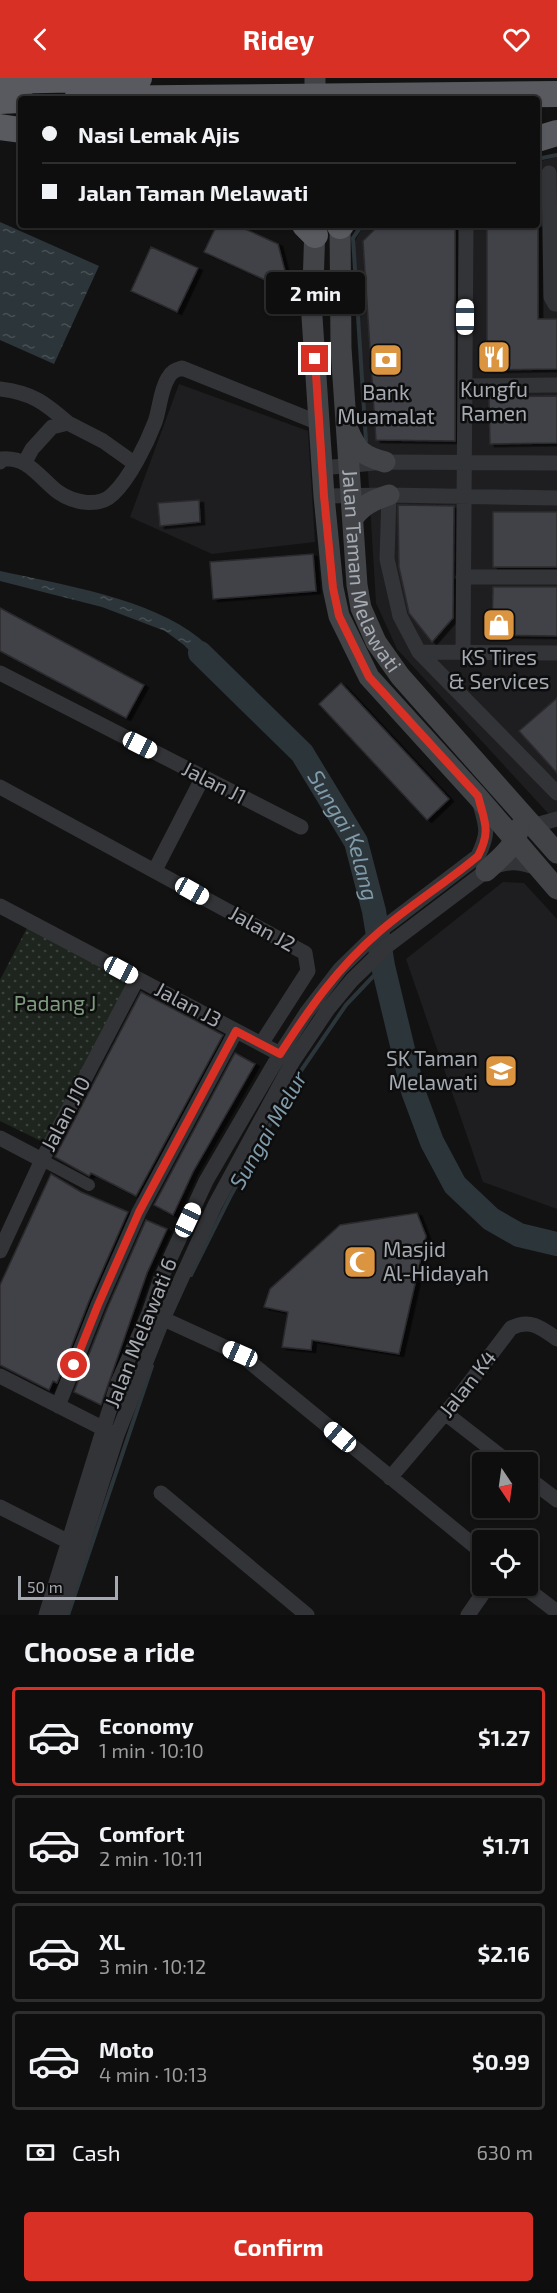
<!DOCTYPE html>
<html lang="en">
<head>
<meta charset="utf-8">
<style>
	:root { --surface:#0e0e0e; --page:#1c1c1c; --text:#f1f3f6; --muted:#9b9c9e; --line:#2e2e2e; --accent:#d93025 }
	body { margin:0; font-family:"Exo 2",sans-serif; background:var(--page); color:var(--text); height:100vh; display:flex; flex-direction:column; font-size:22px; white-space:nowrap }
	* { box-sizing:border-box; margin:0 }
	p { font-size:20px; color:var(--muted) }
	.icon { flex:none; width:33px; height:33px; fill:none; stroke:currentColor; stroke-width:2; stroke-linecap:round; stroke-linejoin:round }
	.map { position:relative; height:1537px; overflow:hidden }
	.drawer { display:flex; flex-direction:column; background:var(--surface); flex:1 }
	.drawer>* { flex:none }
	.hud { position:absolute; left:18px; top:18px; width:522px; height:132px; border-radius:6px; box-shadow:0 2px 4px #0004,0 0 0 2px var(--line); display:grid; align-content:center; height:132px; padding:0 24px; background:var(--surface) }
	.needle { width:39px; rotate:167deg }
	.tools { position:absolute; left:472px; top:1374px; display:grid; gap:12px }
	.tools a { display:grid; place-items:center; width:66px; height:66px; border-radius:6px; background:var(--surface); box-shadow:0 2px 4px #0004,0 0 0 2px var(--line); font-size:30px }
	.scale { position:absolute; left:18px; bottom:15px; width:100px; box-sizing:border-box; padding-left:6px; border:3px solid #a5aab2; border-top:0; font-size:16px; line-height:21px; white-space:nowrap; color:#a5aab2; -webkit-text-stroke:4px #0d0d0e; paint-order:stroke }
	.end { position:absolute; width:27px; height:27px; margin:-14px; border:8px solid #d93025; background:#fff; box-shadow:0 0 0 3px #fff }
	.from { border-radius:50% }
	.bubble { position:absolute; height:42px; border-radius:6px; background:var(--surface); box-shadow:0 2px 4px #0004,0 0 0 2px var(--line); font-size:20px; font-weight:700; line-height:42px; text-align:center }
	.car { position:absolute; width:18px; height:36px; margin:-18px -9px; border-radius:8px; box-shadow:0 0 4px 2px #0007; background:linear-gradient(#fff 24%,#345 0 40%,#fff 0 76%,#345 0 86%,#fff 0) }
	.hud b { display:flex; align-items:center; gap:21px; height:57px; font-size:22px }
	.hud b+b { border-top:2px solid var(--line) }
	.hud i { width:15px; height:15px; background:var(--text) }
	ul { padding:0; list-style:none }
	li { display:flex; align-items:center; gap:18px; height:99px; margin:0 12px 9px; padding:0 12px; border:3px solid var(--line); border-radius:6px }
	li div { flex:1 }
	li b { display:block; font-size:22px }
	li em { font-style:normal; font-weight:700 }
	li.selected { border-color:var(--accent) }
	li>.icon { width:54px; height:54px; stroke-width:1.5 }
	h2 { padding:0 24px; font-size:27px; line-height:72px }
	.pay { display:flex; align-items:center; gap:15px; height:66px; padding:0 24px; font-size:22px }
	.pay p { margin-inline-start:auto }
	.button { display:flex; gap:12px; margin-top:auto; padding:12px 24px }
	.button a { flex:1; height:69px; border-radius:6px; background:var(--accent); color:#fff; font-size:24px; font-weight:700; line-height:69px; text-align:center }
	header { display:flex; justify-content:space-between; align-items:center; height:78px; padding:0 24px; background:var(--accent); color:#fff; font-size:27px; font-weight:700 }
	.map>svg:first-child { display:block }
</style>
</head>
<body>
<header><svg class="icon" aria-label="back" viewBox="0 0 24 24"><path d="M15 5l-7 7 7 7"/></svg>Ridey<svg class="icon" aria-label="heart" viewBox="0 0 24 24"><path d="M12 20l-8-8c-3-5 5-10 8-4 3-6 11-1 8 4z"/></svg></header>
<div class="map">
<svg width="557" height="1537" viewBox="0 0 557 1537">
	<defs>
		<pattern id="park-dots" width="8" height="8" patternUnits="userSpaceOnUse" patternTransform="scale(1.5)"><rect width="8" height="8" fill="#1e251e"/><path d="M2 2h.1M6 6h.1" fill="none" stroke="#3c423c" stroke-width="1.8" stroke-linecap="round"/></pattern>
		<pattern id="water-ripples" width="26" height="14" patternUnits="userSpaceOnUse" patternTransform="scale(1.5)"><rect width="26" height="14" fill="#2c353a"/><path d="M2 4q2-2 4 0t4 0M15 11q2-2 4 0t4 0" fill="none" stroke="#485054"/></pattern>
		<filter id="shadow"><feDropShadow dx="4.5" dy="2.5" stdDeviation="0" flood-color="#0009"/></filter>
	</defs>
	<rect width="100%" height="100%" fill="#121213"/>
	<!-- built -->
	<path fill="#1e1e20" d="M557,79V745L397,571L376,525L354,165L364,147H537V84Z
		M179,306L308,353L315,464L212,476L130,439Z
		M503,804L524,805L557,841V1131L483,1104L406,881Z"/>
	<!-- park -->
	<path fill="url(#park-dots)" d="M28,848L131,901L45,1065L0,1043V902Z"/>
	<!-- water -->
	<path fill="url(#water-ripples)" d="M0,144L99,188L54,286L0,262Z
		M0,493C60,506 152,521 199,560C209,568 217,582 225,592L220,600L205,589L184,567L165,553L102,529L0,503Z"/>
	<g fill="none" stroke-linecap="round" stroke-linejoin="round">
		<!-- stream -->
		<path stroke="#2c353a" stroke-width="4" d="M537,81L557,77
			M362,147L353,160L366,363
			M191,1197L230,1119L296,1000L346,927L383,888
			M68,1537L152,1288"/>
		<!-- river -->
		<path stroke="#2c353a" stroke-width="24" id="s1" d="M200,575L302,675L356,764L374,833L383,888L413,1013L432,1064L455,1107L491,1141L519,1157L557,1166"/>
	</g>
	<!-- building -->
	<path fill="#414246" stroke="#2c2c2f" stroke-width="1.5" filter="url(#shadow)" d="M217,147H236L278,166L285,193L274,206L204,174Z
		M379,147H455V363L376,362L363,163Z
		M487,147H538V241H557V291L487,292Z
		M151,169L198,190L177,234L131,213Z
		M557,318V365L490,366L489,319Z
		M199,422L200,444L160,448L158,425Z
		M398,427L454,428L453,540L432,564L409,535L399,489Z
		M493,434H557V489H493Z
		M313,476L316,513L213,521L210,484Z
		M493,509H557V558L492,557Z
		M0,530L144,607L126,640L0,573Z
		M341,605L449,721L427,742L319,626Z
		M557,620V695L519,653Z
		M141,914L223,957L136,1118L91,1095L89,1098L55,1079Z
		M235,975L255,986L193,1094L173,1137L154,1127Z
		M51,1096L81,1114L128,1134L89,1223L57,1305L53,1303L49,1312L0,1287V1207Z
		M417,1135L426,1158L399,1276L312,1262L311,1272L282,1269L288,1234L264,1229L270,1211L340,1147Z
		M146,1142L167,1151L147,1195L101,1327L74,1314L107,1231Z"/>
	<g fill="none" stroke-linecap="round" stroke-linejoin="round">
		<!-- pedestrian -->
		<path stroke="#333437" stroke-width="12" d="M42,1082L89,1107"/>
		<!-- minor -->
		<path stroke="#333437" stroke-width="15" d="M549,95L551,219L555,226H557
			M465,308L557,307
			M0,311C32,315 44,324 68,345
			M0,384L1,381C29,378 39,400 58,414C74,425 99,430 113,416C130,400 147,365 155,344C160,330 160,313 168,300C171,294 175,292 182,290L319,345
			M25,384L32,371L52,349L68,345L103,363L134,385
			M322,390L385,384L557,385
			M389,417L387,481L400,538L419,574L557,715
			M324,418L389,417L557,420
			M463,499H557
			M419,574L557,575
			M463,574L466,147
			M0,595L301,749
			M0,709L305,875L308,893L261,966
			M532,748L557,741
			M155,792L203,699
			M0,828L280,976
			M0,1060L42,1082
			M0,1173L42,1082L137,901
			M155,1237L240,1276L483,1475
			M0,1298L110,1354
			M58,1328L98,1227L139,1134L236,953
			M445,1335L508,1384
			M390,1400L458,1320L511,1250C530,1240 542,1250 557,1261
			M528,1400L557,1422
			M161,1415L307,1537
			M0,1429L77,1468
			M523,1508L557,1534
			M46,1537L118,1304L149,1235L161,1200L206,1103L280,976L307,934L340,891L378,854L478,778C489,755 487,750 480,726
			M60,1537L117,1357L163,1241L215,1127L293,983L328,931L352,902L387,868L490,790C511,782 519,784 540,791
			M468,1537L488,1508"/>
		<!-- secondary -->
		<g stroke="#414347" stroke-width="21">
			<path d="M315,0V21"/>
			<path d="M315,147L312,239L324,418L333,510L339,538L369,599L478,719L557,811"/>
			<path id="s2" d="M340,147L341,270L357,507L361,530L376,564L400,598L557,775"/>
			<path d="M348,352C357,373 363,378 385,384"/>
			<path d="M353,440C363,427 373,422 389,417"/>
			<path d="M486,793C500,780 515,769 519,750"/>
		</g>
		<!-- trunk -->
		<path stroke="#585a5f" stroke-width="26" d="M0,3L139,0
			M77,21L557,16
			M0,23L21,22
			M0,49L21,52
			M537,61L557,55
			M305,147L315,157
			M340,148L341,147"/>
	</g>
	<g fill="none" stroke-linecap="round" stroke-linejoin="round">
		<!-- route -->
		<path stroke="#d93025" stroke-width="8" d="M74,1287L98,1227L139,1134L236,953L280,976C309,931 338,889 379,854C410,827 446,805 478,778C491,753 485,745 478,718L369,599L339,538L333,510L324,418L315,281"/>
	</g>
	<!-- icons -->
	<defs>
		<g id="restaurant-square" transform="scale(1.725)"><rect x="-9" y="-9" width="18" height="18" rx="4" fill="#db9541" stroke="#0d0d0e"/><path d="M-5-6h1v4h1v-4h1v4h1v-4h1v5L-1.5 .5V6h-2V.5L-5-1ZM5-6V6H3V1.5H1.5Q1.5-4 5-6Z" fill="#fff"/></g>
		<g id="bank-square" transform="scale(1.725)"><rect x="-9" y="-9" width="18" height="18" rx="4" fill="#db9541" stroke="#0d0d0e"/><path d="M-6-4H6V4H-6ZM0-2.3a2.3 2.3 0 1 0 0 4.6a2.3 2.3 0 1 0 0-4.6Z" fill="#fff"/></g>
		<g id="shop-square" transform="scale(1.725)"><rect x="-9" y="-9" width="18" height="18" rx="4" fill="#db9541" stroke="#0d0d0e"/><path d="M-5-2.5h2.3a2.7 3.5 0 0 1 5.4 0H5L5.5 6h-11ZM-1.5-2.5h3a1.5 2.3 0 0 0-3 0Z" fill="#fff"/></g>
		<g id="school-square" transform="scale(1.725)"><rect x="-9" y="-9" width="18" height="18" rx="4" fill="#db9541" stroke="#0d0d0e"/><path d="M0-5L7-2L0 1L-7-2ZM-4 1L0 2.5L4 1V4Q0 6-4 4Z" fill="#fff"/></g>
		<g id="mosque-square" transform="scale(1.725)"><rect x="-9" y="-9" width="18" height="18" rx="4" fill="#db9541" stroke="#0d0d0e"/><path d="M3.5-4.9A6 6 0 1 0 3.5 4.9A5 5 0 1 1 3.5-4.9Z" fill="#fff"/></g>
	</defs>
	<g fill-rule="evenodd">
		<use href="#restaurant-square" x="494" y="279"/>
		<use href="#bank-square" x="386" y="282"/>
		<use href="#shop-square" x="499" y="547"/>
		<use href="#school-square" x="501" y="993"/>
		<use href="#mosque-square" x="360" y="1184"/>
	</g>
	<g text-anchor="middle" stroke-width="5" stroke-linejoin="round" paint-order="stroke">
		<!-- poi labels -->
		<g font-size="21" fill="#a5aab2" stroke="#0d0d0e">
			<text x="494" y="319">Kungfu<tspan x="494" dy="24">Ramen</tspan></text>
			<text x="386" y="322">Bank<tspan x="386" dy="24">Muamalat</tspan></text>
			<text x="499" y="587">KS Tires<tspan x="499" dy="24">&amp; Services</tspan></text>
			<text x="478" y="988" text-anchor="end">SK Taman<tspan x="478" dy="24">Melawati</tspan></text>
			<text x="383" y="1179" text-anchor="start">Masjid<tspan x="383" dy="24">Al-Hidayah</tspan></text>
		</g>
		<!-- street labels -->
		<g font-size="21" fill="#a5aab2" stroke="#0d0d0e">
			<text dy="7" stroke="none"><textPath href="#s2" startOffset="350">Jalan Taman Melawati</textPath></text>
			<text transform="translate(214 705) rotate(27)" y="7">Jalan J1</text>
			<text transform="translate(262 851) rotate(29)" y="7">Jalan J2</text>
			<text transform="translate(188 927) rotate(28)" y="7">Jalan J3</text>
			<text transform="translate(66 1036) rotate(-62)" y="7">Jalan J10</text>
			<text transform="translate(141 1255) rotate(-68)" y="7">Jalan Melawati 6</text>
			<text transform="translate(468 1306) rotate(-52)" y="7">Jalan K4</text>
		</g>
		<!-- park labels -->
		<g font-size="21" fill="#7f9b7e" stroke="#0d0d0e">
			<text x="55" y="933">Padang J</text>
		</g>
		<!-- water labels -->
		<g font-size="22" font-style="italic" fill="#7f9aa9" stroke="#0d0d0e">
			<text dy="8" stroke="none"><textPath href="#s1" startOffset="236">Sungai Kelang</textPath></text>
			<text transform="translate(268 1052) rotate(-60)" y="8">Sungai Melur</text>
		</g>
	</g>
</svg>
<div class="tools">
<a><svg class="needle" viewBox="-14 -14 28 28"><path d="M0-13l5 13h-10z" fill="#e53935"/><path d="M0 13l5-13h-10z" fill="#9b9c9e"/></svg></a>
<a><svg class="icon" aria-label="locate" viewBox="0 0 24 24"><circle cx="12" cy="12" r="6"/><path d="M12 2v4M12 18v4M2 12h4M18 12h4"/></svg></a>
</div>
<div class="scale">50 m</div>
<i class="end from" style="left:74px;top:1287px"></i>
<i class="end" style="left:315px;top:281px"></i>
<div class="bubble" style="left:266px;top:194px;width:99px">2 min</div>
<i class="car" style="left:465px;top:239px;rotate:0deg"></i>
<i class="car" style="left:140px;top:667px;rotate:117deg"></i>
<i class="car" style="left:192px;top:813px;rotate:119deg"></i>
<i class="car" style="left:121px;top:892px;rotate:118deg"></i>
<i class="car" style="left:188px;top:1142px;rotate:25deg"></i>
<i class="car" style="left:240px;top:1276px;rotate:294deg"></i>
<i class="car" style="left:340px;top:1359px;rotate:310deg"></i>
<div class="hud">
<b><i class="from"></i>Nasi Lemak Ajis</b>
<b><i></i>Jalan Taman Melawati</b>
</div>
</div>
<section class="drawer">
<h2>Choose a ride</h2>
<ul>
<li class="selected"><svg class="icon" aria-label="car" viewBox="0 0 24 24"><path d="M5 17H2v-5l4-1 3-4h7l3 4 3 1v5h-3M9 17h6M6 11h13"/><circle cx="7" cy="17" r="2"/><circle cx="17" cy="17" r="2"/></svg><div><b>Economy</b><p>1 min · 10:10</p></div><em>$1.27</em></li>
<li><svg class="icon" aria-label="car" viewBox="0 0 24 24"><path d="M5 17H2v-5l4-1 3-4h7l3 4 3 1v5h-3M9 17h6M6 11h13"/><circle cx="7" cy="17" r="2"/><circle cx="17" cy="17" r="2"/></svg><div><b>Comfort</b><p>2 min · 10:11</p></div><em>$1.71</em></li>
<li><svg class="icon" aria-label="car" viewBox="0 0 24 24"><path d="M5 17H2v-5l4-1 3-4h7l3 4 3 1v5h-3M9 17h6M6 11h13"/><circle cx="7" cy="17" r="2"/><circle cx="17" cy="17" r="2"/></svg><div><b>XL</b><p>3 min · 10:12</p></div><em>$2.16</em></li>
<li><svg class="icon" aria-label="car" viewBox="0 0 24 24"><path d="M5 17H2v-5l4-1 3-4h7l3 4 3 1v5h-3M9 17h6M6 11h13"/><circle cx="7" cy="17" r="2"/><circle cx="17" cy="17" r="2"/></svg><div><b>Moto</b><p>4 min · 10:13</p></div><em>$0.99</em></li>
</ul>
<div class="pay"><svg class="icon" aria-label="cash" viewBox="0 0 24 24"><path d="M3 7h18v10H3z"/><circle cx="12" cy="12" r="2"/></svg>Cash<p>630 m</p></div>
<div class="button"><a>Confirm</a></div>
</section>
</body>
</html>
